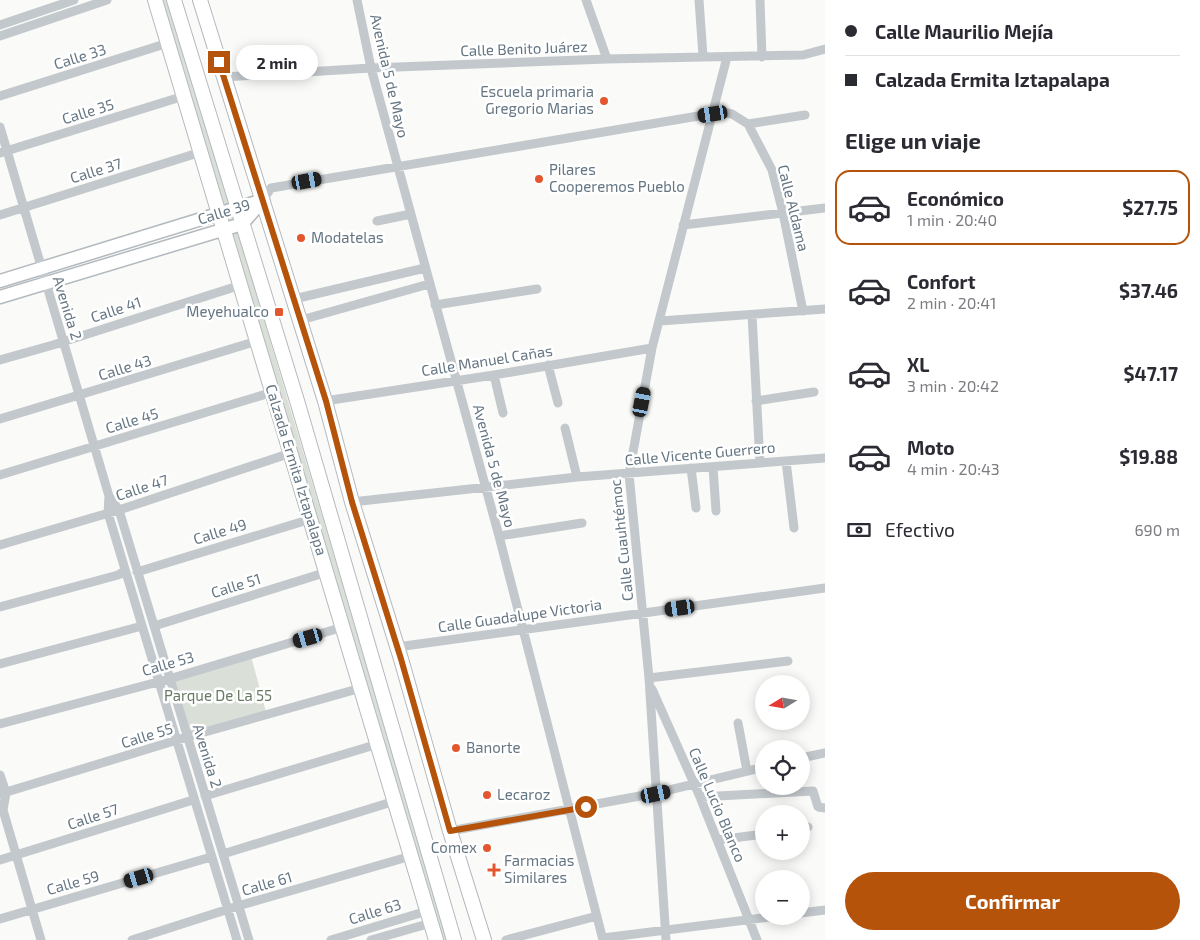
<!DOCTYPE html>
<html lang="es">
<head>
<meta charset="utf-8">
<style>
	:root { --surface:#fff; --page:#f7f7f7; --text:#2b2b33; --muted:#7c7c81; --line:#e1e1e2; --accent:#b45309 }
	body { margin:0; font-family:"Exo 2",sans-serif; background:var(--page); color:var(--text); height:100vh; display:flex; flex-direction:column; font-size:19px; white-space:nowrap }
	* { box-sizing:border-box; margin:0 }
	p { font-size:16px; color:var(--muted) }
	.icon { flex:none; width:28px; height:28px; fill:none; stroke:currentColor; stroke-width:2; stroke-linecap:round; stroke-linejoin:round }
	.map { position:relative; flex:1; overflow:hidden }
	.drawer { display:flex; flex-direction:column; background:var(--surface); width:375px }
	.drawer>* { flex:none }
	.guide { display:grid; align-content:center; height:110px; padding:0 20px; background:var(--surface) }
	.needle { width:32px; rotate:259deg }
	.controls { position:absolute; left:755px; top:675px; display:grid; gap:10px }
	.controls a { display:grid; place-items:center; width:55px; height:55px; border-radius:50%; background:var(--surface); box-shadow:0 2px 12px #0003; font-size:25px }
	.end { position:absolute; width:22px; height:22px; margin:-11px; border:6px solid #b45309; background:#fff; box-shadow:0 0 0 2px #fff }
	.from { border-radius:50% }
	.bubble { position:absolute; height:35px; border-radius:18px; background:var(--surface); box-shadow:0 2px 12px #0003; font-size:16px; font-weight:700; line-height:35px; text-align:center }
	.car { position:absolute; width:15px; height:30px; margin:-15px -8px; border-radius:6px; box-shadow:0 0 4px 1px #0007; background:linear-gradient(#222 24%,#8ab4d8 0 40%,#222 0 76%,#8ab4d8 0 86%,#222 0) }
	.guide b { display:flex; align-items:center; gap:18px; height:48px; font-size:19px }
	.guide b+b { border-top:1px solid var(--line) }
	.guide i { width:12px; height:12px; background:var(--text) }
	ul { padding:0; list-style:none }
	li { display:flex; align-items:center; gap:15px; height:75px; margin:0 10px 8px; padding:0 10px; border:2px solid transparent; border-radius:15px }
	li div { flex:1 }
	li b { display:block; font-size:19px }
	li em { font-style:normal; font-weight:700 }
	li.active { border-color:var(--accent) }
	li>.icon { width:45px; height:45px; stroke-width:1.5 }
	h2 { padding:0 20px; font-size:22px; line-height:60px }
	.pay { display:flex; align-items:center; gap:12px; height:55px; padding:0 20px; font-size:19px }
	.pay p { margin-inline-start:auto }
	.action { display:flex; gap:10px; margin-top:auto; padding:10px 20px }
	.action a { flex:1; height:58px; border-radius:30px; background:var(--accent); color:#fff; font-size:20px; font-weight:700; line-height:58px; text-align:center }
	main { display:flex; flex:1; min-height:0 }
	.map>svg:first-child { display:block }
</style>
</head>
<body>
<main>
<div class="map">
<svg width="825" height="940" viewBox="0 0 825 940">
	<rect width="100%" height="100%" fill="#fafaf8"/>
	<!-- green -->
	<path fill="#dadfd7" d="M162,0H169L448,940H442Z
		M251,656L266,712L189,734L172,680Z"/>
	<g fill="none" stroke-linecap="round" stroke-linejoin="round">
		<!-- secondary casing -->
		<g stroke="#b3babf" stroke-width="15">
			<path id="secondary" d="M0,281L263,200
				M0,297L242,224L263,200"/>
		</g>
		<!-- primary casing -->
		<g stroke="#b5babe" stroke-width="16">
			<path id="primary" d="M155,0L436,940
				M174,0L298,404L454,940
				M200,0L325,401L352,502L401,659L450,831L484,940"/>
		</g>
		<!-- street -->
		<path stroke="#c3c8cc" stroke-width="9" d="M357,0L371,68L499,536L603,940
			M586,0L607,59
			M699,0L703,56
			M760,0L762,57
			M0,25L74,0
			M0,36L107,0
			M224,77L371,68L607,59L803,55L825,49
			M0,96L168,43
			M748,124L805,115
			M0,127L109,496L119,510L249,940
			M0,153L184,96
			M263,200L271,188L722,112L732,114L748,124L772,170L783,213L803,311
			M0,215L201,152
			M377,221L411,214
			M683,225L825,208
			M294,299L425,268
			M435,305L537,289
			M752,315L760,463
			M301,320L429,284
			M660,321L825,309
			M0,360L53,345L241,285
			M548,365L558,403
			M494,375L503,413
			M325,401L494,375L652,348
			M756,401L814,392
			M0,419L257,341
			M565,428L577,477
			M786,461L794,528
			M713,467L716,511
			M691,468L696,508
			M0,475L273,392
			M109,496L108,513L237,940
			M352,502L577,477L825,458
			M499,536L582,523
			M0,545L119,510L291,453
			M137,572L311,519
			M0,607L118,575L125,571
			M154,626L327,572
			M397,647L825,588
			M0,664L142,626
			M649,678L788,661
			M652,689L700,797L757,940
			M738,723L747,771
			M0,724L169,679L343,627
			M801,758L825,753
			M0,775L6,793L3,810
			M0,794L187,737L361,688
			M205,796L378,744
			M700,797L813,791L818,807L825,808
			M0,807L3,810L41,940
			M801,828L808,827
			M450,831L656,793L764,767
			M718,840L764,834
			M223,854L395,801
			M0,860L193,800
			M801,913L825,910
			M0,919L211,857
			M603,938L778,916
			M132,940L238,906L411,856
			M331,940L427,911
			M371,940L431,923
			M506,940L597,916
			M666,940L649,678L629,474L652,348L727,57"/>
		<!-- secondary -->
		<use href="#secondary" stroke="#fff" stroke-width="12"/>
		<!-- primary -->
		<use href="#primary" stroke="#fff" stroke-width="14"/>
	</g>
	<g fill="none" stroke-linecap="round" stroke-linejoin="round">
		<!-- route -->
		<path stroke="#b45309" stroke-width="6" d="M219,62L326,401L352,502L401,659L450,831L586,807"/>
	</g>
	<!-- markers -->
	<g fill="#e4572e" stroke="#fff" stroke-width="2">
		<circle cx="604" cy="101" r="5"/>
		<circle cx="539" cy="179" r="5"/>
		<circle cx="301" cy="238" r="5"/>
		<rect x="274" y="307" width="10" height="10" rx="2.5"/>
		<circle cx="456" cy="748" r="5"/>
		<circle cx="487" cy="795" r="5"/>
		<circle cx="487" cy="848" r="5"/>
		<path d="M491.5 862.5h5v5h5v5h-5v5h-5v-5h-5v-5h5z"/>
	</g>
	<g text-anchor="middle" stroke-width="5" stroke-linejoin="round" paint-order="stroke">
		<!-- street labels -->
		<g font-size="15" fill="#657683" stroke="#fff">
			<text transform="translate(524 49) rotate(-2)" y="5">Calle Benito Juárez</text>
			<text transform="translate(80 57) rotate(-17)" y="5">Calle 33</text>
			<text transform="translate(389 76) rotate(77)" y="5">Avenida 5 de Mayo</text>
			<text transform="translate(88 112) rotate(-17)" y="5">Calle 35</text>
			<text transform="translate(96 171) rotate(-17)" y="5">Calle 37</text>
			<text transform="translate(793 208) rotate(76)" y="5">Calle Aldama</text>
			<text transform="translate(224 212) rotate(-17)" y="5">Calle 39</text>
			<text transform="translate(67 308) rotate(73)" y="5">Avenida 2</text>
			<text transform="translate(116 310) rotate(-18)" y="5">Calle 41</text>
			<text transform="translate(487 361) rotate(-9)" y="5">Calle Manuel Cañas</text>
			<text transform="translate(125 368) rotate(-17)" y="5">Calle 43</text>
			<text transform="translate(132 421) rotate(-17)" y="5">Calle 45</text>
			<text transform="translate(700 454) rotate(-5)" y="5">Calle Vicente Guerrero</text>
			<text transform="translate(494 466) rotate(75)" y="5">Avenida 5 de Mayo</text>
			<text transform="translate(296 470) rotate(73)" y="5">Calzada Ermita Iztapalapa</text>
			<text transform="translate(142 488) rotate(-18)" y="5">Calle 47</text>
			<text transform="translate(220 532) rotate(-17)" y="5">Calle 49</text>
			<text transform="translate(622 540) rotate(-96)" y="5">Calle Cuauhtémoc</text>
			<text transform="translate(236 586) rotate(-17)" y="5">Calle 51</text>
			<text transform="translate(520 616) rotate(-8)" y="5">Calle Guadalupe Victoria</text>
			<text transform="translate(168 664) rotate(-16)" y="5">Calle 53</text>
			<text transform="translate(147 736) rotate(-17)" y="5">Calle 55</text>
			<text transform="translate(207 756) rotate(73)" y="5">Avenida 2</text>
			<text transform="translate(717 805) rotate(67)" y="5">Calle Lucio Blanco</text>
			<text transform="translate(93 817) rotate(-18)" y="5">Calle 57</text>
			<text transform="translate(73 883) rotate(-16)" y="5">Calle 59</text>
			<text transform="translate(267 884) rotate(-16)" y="5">Calle 61</text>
			<text transform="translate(375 912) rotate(-17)" y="5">Calle 63</text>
		</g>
		<!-- poi labels -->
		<g font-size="15" fill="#657683" stroke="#fff" text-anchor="start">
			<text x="594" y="97" text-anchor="end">Escuela primaria<tspan x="594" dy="17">Gregorio Marias</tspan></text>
			<text x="549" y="175">Pilares<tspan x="549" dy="17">Cooperemos Pueblo</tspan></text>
			<text x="311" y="243">Modatelas</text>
			<text x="269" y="317" text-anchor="end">Meyehualco</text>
			<text x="466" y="753">Banorte</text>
			<text x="497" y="800">Lecaroz</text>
			<text x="477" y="853" text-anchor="end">Comex</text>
			<text x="504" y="866">Farmacias<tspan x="504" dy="17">Similares</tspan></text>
		</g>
		<!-- park labels -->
		<g font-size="15" fill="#687a64" stroke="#fff">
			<text x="218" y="701">Parque De La 55</text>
		</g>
	</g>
</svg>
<div class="controls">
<a><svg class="needle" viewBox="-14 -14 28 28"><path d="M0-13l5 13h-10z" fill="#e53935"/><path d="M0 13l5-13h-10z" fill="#7c7c81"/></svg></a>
<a><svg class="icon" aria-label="locate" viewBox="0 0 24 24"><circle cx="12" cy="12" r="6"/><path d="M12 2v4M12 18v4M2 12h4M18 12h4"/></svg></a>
<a>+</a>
<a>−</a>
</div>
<i class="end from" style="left:586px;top:807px"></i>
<i class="end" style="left:219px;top:62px"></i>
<div class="bubble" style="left:236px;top:45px;width:82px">2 min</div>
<i class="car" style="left:713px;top:114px;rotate:261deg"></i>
<i class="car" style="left:307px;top:181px;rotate:80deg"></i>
<i class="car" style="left:642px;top:402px;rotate:11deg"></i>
<i class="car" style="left:680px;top:608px;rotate:262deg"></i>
<i class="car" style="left:308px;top:638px;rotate:254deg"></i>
<i class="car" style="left:656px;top:794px;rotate:78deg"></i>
<i class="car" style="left:139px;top:878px;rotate:253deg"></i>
</div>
<section class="drawer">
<div class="guide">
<b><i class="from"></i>Calle Maurilio Mejía</b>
<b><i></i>Calzada Ermita Iztapalapa</b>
</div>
<h2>Elige un viaje</h2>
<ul>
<li class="active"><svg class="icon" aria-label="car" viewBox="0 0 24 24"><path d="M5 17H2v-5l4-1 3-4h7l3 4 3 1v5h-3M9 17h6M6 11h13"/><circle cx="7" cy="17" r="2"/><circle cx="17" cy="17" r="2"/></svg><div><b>Económico</b><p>1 min · 20:40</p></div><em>$27.75</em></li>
<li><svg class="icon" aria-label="car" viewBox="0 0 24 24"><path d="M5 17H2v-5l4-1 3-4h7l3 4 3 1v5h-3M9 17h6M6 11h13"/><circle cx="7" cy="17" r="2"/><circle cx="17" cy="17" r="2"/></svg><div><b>Confort</b><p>2 min · 20:41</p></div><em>$37.46</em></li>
<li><svg class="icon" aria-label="car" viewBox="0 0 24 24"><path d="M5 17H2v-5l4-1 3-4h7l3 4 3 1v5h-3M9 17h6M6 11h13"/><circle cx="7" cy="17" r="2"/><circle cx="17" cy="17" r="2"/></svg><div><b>XL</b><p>3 min · 20:42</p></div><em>$47.17</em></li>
<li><svg class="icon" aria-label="car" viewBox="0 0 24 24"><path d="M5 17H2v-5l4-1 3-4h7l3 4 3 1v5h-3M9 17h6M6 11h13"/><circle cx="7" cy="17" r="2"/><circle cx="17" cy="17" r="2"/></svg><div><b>Moto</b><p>4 min · 20:43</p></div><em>$19.88</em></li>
</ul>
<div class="pay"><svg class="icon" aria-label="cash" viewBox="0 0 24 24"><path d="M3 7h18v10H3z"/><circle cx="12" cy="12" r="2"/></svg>Efectivo<p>690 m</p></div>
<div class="action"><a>Confirmar</a></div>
</section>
</main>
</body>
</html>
